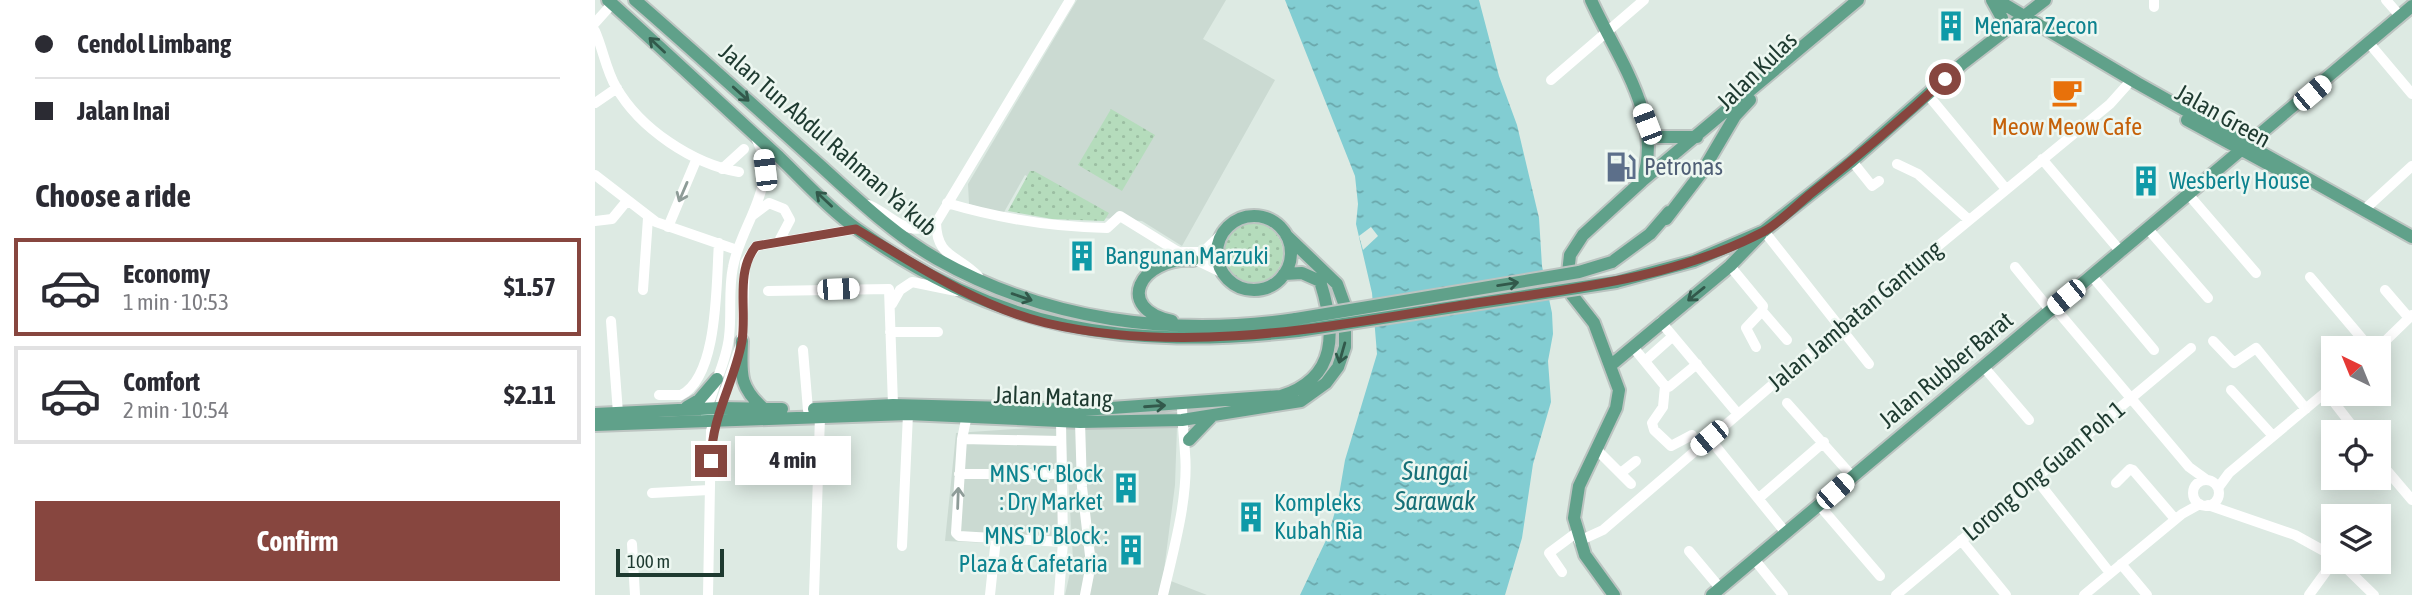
<!DOCTYPE html>
<html lang="en">
<head>
<meta charset="utf-8">
<style>
	:root { --surface:#fff; --page:#f2f2f3; --text:#2b2b33; --muted:#7c7c81; --line:#e1e1e2; --accent:#87463f }
	body { margin:0; font-family:"Asap Condensed",sans-serif; background:var(--page); color:var(--text); height:100vh; display:flex; flex-direction:column; font-size:26px; white-space:nowrap }
	* { box-sizing:border-box; margin:0 }
	p { font-size:23px; color:var(--muted) }
	.icon { flex:none; width:38px; height:38px; fill:none; stroke:currentColor; stroke-width:2; stroke-linecap:round; stroke-linejoin:round }
	.map { position:relative; flex:1; overflow:hidden }
	.side { display:flex; flex-direction:column; background:var(--surface); width:595px }
	.side>* { flex:none }
	.guide { display:grid; align-content:center; height:154px; padding:0 35px; background:var(--surface) }
	.needle { width:46px; rotate:317deg }
	.tools { position:absolute; left:1726px; top:336px; display:grid; gap:14px }
	.tools a { display:grid; place-items:center; width:70px; height:70px; border-radius:0px; background:var(--surface); box-shadow:0 4px 18px #0003; font-size:35px }
	.scale { position:absolute; left:21px; bottom:18px; width:108px; box-sizing:border-box; padding-left:7px; border:4px solid #1e3a30; border-top:0; font-size:19px; line-height:24px; white-space:nowrap; color:#1e3a30; -webkit-text-stroke:5px #edf7f1; paint-order:stroke }
	.end { position:absolute; width:32px; height:32px; margin:-16px; border:9px solid #87463f; background:#fff; box-shadow:0 0 0 4px #fff }
	.from { border-radius:50% }
	.bubble { position:absolute; height:49px; border-radius:0px; background:var(--surface); box-shadow:0 4px 18px #0003; font-size:23px; font-weight:700; line-height:49px; text-align:center }
	.car { position:absolute; width:21px; height:42px; margin:-21px -10px; border-radius:9px; box-shadow:0 0 5px 2px #0007; background:linear-gradient(#fff 24%,#345 0 40%,#fff 0 76%,#345 0 86%,#fff 0) }
	.guide b { display:flex; align-items:center; gap:24px; height:66px; font-size:26px }
	.guide b+b { border-top:2px solid var(--line) }
	.guide i { width:18px; height:18px; background:var(--text) }
	ul { padding:0; list-style:none }
	li { display:flex; align-items:center; gap:21px; height:98px; margin:0 14px 10px; padding:0 21px; border:4px solid var(--line); border-radius:0px }
	li div { flex:1 }
	li b { display:block; font-size:26px }
	li em { font-style:normal; font-weight:700 }
	li.selected { border-color:var(--accent) }
	li>.icon { width:63px; height:63px; stroke-width:1.5 }
	h2 { padding:0 35px; font-size:32px; line-height:84px }
	.primary-button { display:flex; gap:14px; margin-top:auto; padding:14px 35px }
	.primary-button a { flex:1; height:80px; border-radius:0px; background:var(--accent); color:#fff; font-size:28px; font-weight:700; line-height:80px; text-align:center }
	main { display:flex; flex:1; min-height:0 }
	.map>svg:first-child { display:block }
</style>
</head>
<body>
<main>
<section class="side">
<div class="guide">
<b><i class="from"></i>Cendol Limbang</b>
<b><i></i>Jalan Inai</b>
</div>
<h2>Choose a ride</h2>
<ul>
<li class="selected"><svg class="icon" aria-label="car" viewBox="0 0 24 24"><path d="M5 17H2v-5l4-1 3-4h7l3 4 3 1v5h-3M9 17h6M6 11h13"/><circle cx="7" cy="17" r="2"/><circle cx="17" cy="17" r="2"/></svg><div><b>Economy</b><p>1 min · 10:53</p></div><em>$1.57</em></li>
<li><svg class="icon" aria-label="car" viewBox="0 0 24 24"><path d="M5 17H2v-5l4-1 3-4h7l3 4 3 1v5h-3M9 17h6M6 11h13"/><circle cx="7" cy="17" r="2"/><circle cx="17" cy="17" r="2"/></svg><div><b>Comfort</b><p>2 min · 10:54</p></div><em>$2.11</em></li>
</ul>
<div class="primary-button"><a>Confirm</a></div>
</section>
<div class="map">
<svg width="1817" height="595" viewBox="0 0 1817 595">
	<defs>
		<pattern id="grass-dots" width="8" height="8" patternUnits="userSpaceOnUse" patternTransform="scale(1.75)"><rect width="8" height="8" fill="#b5dcbc"/><path d="M2 2h.1M6 6h.1" fill="none" stroke="#9bbea2" stroke-width="1.8" stroke-linecap="round"/></pattern>
		<pattern id="water-ripples" width="26" height="14" patternUnits="userSpaceOnUse" patternTransform="scale(1.75)"><rect width="26" height="14" fill="#82cdd2"/><path d="M2 4q2-2 4 0t4 0M15 11q2-2 4 0t4 0" fill="none" stroke="#6aa7ab"/></pattern>
	</defs>
	<rect width="100%" height="100%" fill="#ddeae3"/>
	<!-- built -->
	<path fill="#cbdad2" d="M482,0H631L608,39L680,80L587,246L547,221L507,218L430,175L408,214L374,204L373,184Z
		M464,426L466,546L350,541L361,433Z
		M470,426H582L580,485L568,578L612,595H470L478,559Z"/>
	<!-- grass -->
	<path fill="url(#grass-dots)" d="M516,109L560,135L527,191L483,165Z
		M435,171H439L514,213L509,221L457,219L413,211Z
		M628 253a30 30 0 1 1 60 0a30 30 0 1 1-60 0Z"/>
	<!-- water -->
	<path fill="url(#water-ripples)" d="M690,0H884L904,76L922,125L944,218L947,266L957,313L958,334L953,361L956,402L938,464L927,538L910,595H705L733,536L743,501L750,460L782,354L777,293L761,224L763,204L760,176Z"/>
	<!-- pier -->
	<path fill="#ddeae3" d="M776,227L783,236L768,250L764,236Z"/>
	<g fill="none" stroke-linecap="round" stroke-linejoin="round">
		<!-- major casing -->
		<g stroke="#bcc4c1" stroke-width="16">
			<path id="major" d="M13,0C71,52 127,105 184,157C209,181 234,209 262,229C403,331 533,350 703,331
				M40,0C100,52 159,106 218,159C257,194 296,233 342,259C452,321 577,337 701,319
				M996,0C1021,56 1070,119 1047,181
				M1397,0L1407,18L1400,37
				M1402,0L1542,83L1817,237
				M1592,120L1693,175
				M1054,134L1064,137H1102
				M622 253a37 37 0 1 1 74 0a37 37 0 1 1-74 0Z
				M1071,219L1107,172L1140,116L1155,100
				M1017,262L1055,234L1074,212
				M1021,282L1099,261L1169,231L1257,161L1367,64L1450,0
				M577,321C519,309 544,257 598,260
				M147,341C146,373 143,386 169,409
				M1015,366L1135,266L1166,234
				M92,407L104,400L122,379
				M219,409L298,405L488,410L686,396C743,378 741,331 725,281L707,273L689,274
				M0,414L125,408L187,409
				M0,425L313,414L485,422L587,420L706,401L731,383L743,367L750,347V306L742,284L691,235
				M594,440L617,416
				M1019,595L990,555L979,518L984,486L1021,408L1024,390L999,323L977,295L972,282L975,255L988,235L1047,181L1263,0
				M1117,595L1817,6"/>
		</g>
		<!-- minor -->
		<path stroke="#fff" stroke-width="10" d="M1559,0V7
			M1791,0L1805,16
			M0,23L17,4
			M0,31C8,49 11,70 21,87C45,129 98,164 144,172
			M1774,43L1817,94
			M956,80L1049,0
			M1333,95L1411,189
			M0,103L22,88
			M1447,159L1526,252
			M1257,161L1277,186L1284,181
			M1302,164L1323,174L1374,220
			M127,169L149,149
			M0,175L61,222L142,250
			M1593,194L1661,273
			M352,203C406,219 456,227 512,228L525,216L580,250L628,273
			M274,205C299,216 312,240 341,223L475,0
			M1769,210L1817,166
			M158,215L174,203L189,209L195,220L185,239
			M0,221L17,219L31,202
			M341,223C342,258 362,254 383,276
			M73,227L102,158
			M1553,229L1613,298
			M1169,231L1274,364
			M588,252H608L626,235
			M1135,266L1168,306L1167,311L1151,328L1161,347
			M1420,267L1455,310
			M1497,276L1559,350
			M1715,277L1775,348
			M48,290L53,218
			M1790,290L1814,318
			M173,291L294,289L298,405
			M297,304L305,290L317,282L361,291
			M1459,307L1594,467L1612,480
			M1167,311L1192,340
			M16,321L23,413
			M1066,322L1143,414
			M295,332H343
			M1618,341L1639,363L1661,348L1711,409
			M1038,347L1070,386L1074,387L1102,364
			M1783,348L1817,315
			M208,350L213,410
			M1051,360L1078,336
			M1388,366L1434,420
			M1070,386L1068,407L1057,423L1059,430L1076,446L1097,435
			M1636,390L1678,436
			M1731,392L1762,432
			M64,395H86C124,376 121,281 124,243
			M1192,403L1257,476
			M111,415C116,388 131,365 134,337C137,314 133,291 138,267C146,223 185,186 162,140
			M372,415L367,439L361,533L364,536L468,542L466,421
			M485,422L487,487L496,564L490,595
			M1114,438L1191,533
			M367,439L465,441
			M1001,449L1036,484
			M1783,460L1817,500
			M1027,472L1041,461
			M364,474H466
			M1441,479L1515,573
			M1598 493a13 13 0 1 1 26 0a13 13 0 1 1-26 0Z
			M1521,483L1535,469L1538,470L1580,519
			M1623,488L1634,473L1738,386
			M57,493L114,490
			M1164,498L1229,442
			M1224,505L1285,576
			M1613,505L1700,535L1738,556
			M1366,540L1411,595
			M984,541L1008,530L1246,326L1515,104L1532,85
			M37,544L40,595
			M307,546L313,414
			M1094,551L1125,588
			M1159,559L1188,595
			M1745,562L1779,595
			M1526,564L1552,595
			M967,572L954,553L981,533
			M113,595L116,431L147,341L150,263L161,246L261,229
			M219,595L225,417
			M395,595L401,538
			M464,595L468,542
			M568,595C578,552 594,497 590,453C589,437 587,421 587,404
			M1301,595L1596,348
			M1489,595L1587,514L1605,504
			M1714,595L1738,562"/>
		<!-- major -->
		<use href="#major" stroke="#60a18a" stroke-width="12"/>
		<!-- major-bridge casing -->
		<g stroke="#bcc4c1" stroke-width="16" stroke-linecap="butt">
			<path id="major-bridge" d="M701,319L984,272L1017,262
				M703,331L1021,282"/>
		</g>
		<!-- major-bridge -->
		<use href="#major-bridge" stroke="#60a18a" stroke-width="12"/>
	</g>
	<!-- one-way arrows -->
	<defs><path id="oneway-shaft" d="M-6 0H5M1.5-3L5.5 0L1.5 3" fill="none" stroke-width="1.6" stroke-linecap="round" stroke-linejoin="round" transform="scale(1.75)"/></defs>
	<g stroke="#32594b">
		<use href="#oneway-shaft" transform="translate(62 45) rotate(-137)"/>
		<use href="#oneway-shaft" transform="translate(146 94) rotate(42)"/>
		<use href="#oneway-shaft" transform="translate(229 199) rotate(-137)"/>
		<use href="#oneway-shaft" transform="translate(913 284) rotate(-9)"/>
		<use href="#oneway-shaft" transform="translate(1101 294) rotate(141)"/>
		<use href="#oneway-shaft" transform="translate(427 297) rotate(19)"/>
		<use href="#oneway-shaft" transform="translate(747 353) rotate(106)"/>
		<use href="#oneway-shaft" transform="translate(560 406) rotate(-4)"/>
	</g>
	<g stroke="#8e9c98">
		<use href="#oneway-shaft" transform="translate(88 192) rotate(113)"/>
		<use href="#oneway-shaft" transform="translate(363 498) rotate(-88)"/>
	</g>
	<g fill="none" stroke-linecap="round" stroke-linejoin="round">
		<!-- route -->
		<path stroke="#87463f" stroke-width="9" d="M116,461C117,414 139,384 147,341C152,310 140,272 161,246L261,229C321,265 382,306 451,323C593,356 735,326 875,304C974,289 1078,279 1168,232C1184,223 1200,207 1214,195C1261,158 1306,120 1350,79"/>
	</g>
	<!-- icons -->
	<defs>
		<g id="building-bare" transform="scale(2.415)"><path d="M-4-6H4V6H1V3H-1V6H-4ZM-2.5-4.3h1.7v1.8h-1.7ZM.8-4.3h1.7v1.8H.8ZM-2.5-1h1.7V.8h-1.7ZM.8-1h1.7V.8H.8Z" fill="#0f9aa8" stroke="#edf7f1" stroke-width="2.5" paint-order="stroke"/></g>
		<g id="cafe-bare" transform="scale(2.415)"><path d="M-5.5-4.5H6V0H3Q3 3.5 0 3.5H-2.5Q-5.5 3.5-5.5 0ZM3-3.2v2h1.7v-2ZM-6 4.5H4V6H-6Z" fill="#e8710a" stroke="#edf7f1" stroke-width="2.5" paint-order="stroke"/></g>
		<g id="fuel-bare" transform="scale(2.415)"><path d="M-5.5-6h7V0h2V4h1.3V-2.5L3-4.5l.8-.8L6-3V5H2.5V1h-1V6h-7ZM-4.2-4.7v3.2H.2V-4.7Z" fill="#5c6f8a" stroke="#edf7f1" stroke-width="2.5" paint-order="stroke"/></g>
	</defs>
	<g fill-rule="evenodd">
		<use href="#building-bare" x="1356" y="26"/>
		<use href="#cafe-bare" x="1472" y="92"/>
		<use href="#fuel-bare" x="1026" y="167"/>
		<use href="#building-bare" x="1551" y="181"/>
		<use href="#building-bare" x="487" y="256"/>
		<use href="#building-bare" x="531" y="488"/>
		<use href="#building-bare" x="656" y="517"/>
		<use href="#building-bare" x="536" y="550"/>
	</g>
	<g text-anchor="middle" stroke-width="5" stroke-linejoin="round" paint-order="stroke">
		<!-- culture labels -->
		<g font-size="24" fill="#0d838f" stroke="#edf7f1" text-anchor="start">
			<text x="1379" y="34">Menara Zecon</text>
			<text x="1574" y="189">Wesberly House</text>
			<text x="510" y="264">Bangunan Marzuki</text>
			<text x="508" y="482" text-anchor="end">MNS 'C' Block<tspan x="508" dy="28">: Dry Market</tspan></text>
			<text x="679" y="511">Kompleks<tspan x="679" dy="28">Kubah Ria</tspan></text>
			<text x="513" y="544" text-anchor="end">MNS 'D' Block :<tspan x="513" dy="28">Plaza &amp; Cafetaria</tspan></text>
		</g>
		<!-- street labels -->
		<g font-size="24" fill="#1e3a30" stroke="#edf7f1">
			<text transform="translate(1162 71) rotate(-44)" y="8">Jalan Kulas</text>
			<text transform="translate(1628 116) rotate(29)" y="8">Jalan Green</text>
			<text transform="translate(233 140) rotate(41)" y="8">Jalan Tun Abdul Rahman Ya'kub</text>
			<text transform="translate(1260 316) rotate(-40)" y="8">Jalan Jambatan Gantung</text>
			<text transform="translate(1351 370) rotate(-40)" y="8">Jalan Rubber Barat</text>
			<text transform="translate(458 397) rotate(2)" y="8">Jalan Matang</text>
			<text transform="translate(1449 471) rotate(-40)" y="8">Lorong Ong Guan Poh 1</text>
		</g>
		<!-- food labels -->
		<g font-size="24" fill="#c56008" stroke="#edf7f1">
			<text x="1472" y="135">Meow Meow Cafe</text>
		</g>
		<!-- service labels -->
		<g font-size="24" fill="#4e5e75" stroke="#edf7f1" text-anchor="start">
			<text x="1049" y="175">Petronas</text>
		</g>
		<!-- water labels -->
		<g font-size="26" font-style="italic" fill="#177077" stroke="#edf7f1">
			<text x="840" y="480">Sungai<tspan x="840" dy="30">Sarawak</tspan></text>
		</g>
	</g>
</svg>
<div class="tools">
<a><svg class="needle" viewBox="-14 -14 28 28"><path d="M0-13l5 13h-10z" fill="#e53935"/><path d="M0 13l5-13h-10z" fill="#7c7c81"/></svg></a>
<a><svg class="icon" aria-label="locate" viewBox="0 0 24 24"><circle cx="12" cy="12" r="6"/><path d="M12 2v4M12 18v4M2 12h4M18 12h4"/></svg></a>
<a><svg class="icon" aria-label="layers" viewBox="0 0 24 24"><path d="M12 4l9 5-9 5-9-5zM3 14l9 5 9-5"/></svg></a>
</div>
<div class="scale">100 m</div>
<i class="end from" style="left:1350px;top:79px"></i>
<i class="end" style="left:116px;top:461px"></i>
<div class="bubble" style="left:140px;top:436px;width:116px">4 min</div>
<i class="car" style="left:1717px;top:93px;rotate:50deg"></i>
<i class="car" style="left:1052px;top:124px;rotate:339deg"></i>
<i class="car" style="left:170px;top:170px;rotate:353deg"></i>
<i class="car" style="left:243px;top:289px;rotate:88deg"></i>
<i class="car" style="left:1471px;top:297px;rotate:231deg"></i>
<i class="car" style="left:1114px;top:438px;rotate:230deg"></i>
<i class="car" style="left:1240px;top:491px;rotate:49deg"></i>
</div>
</main>
</body>
</html>
